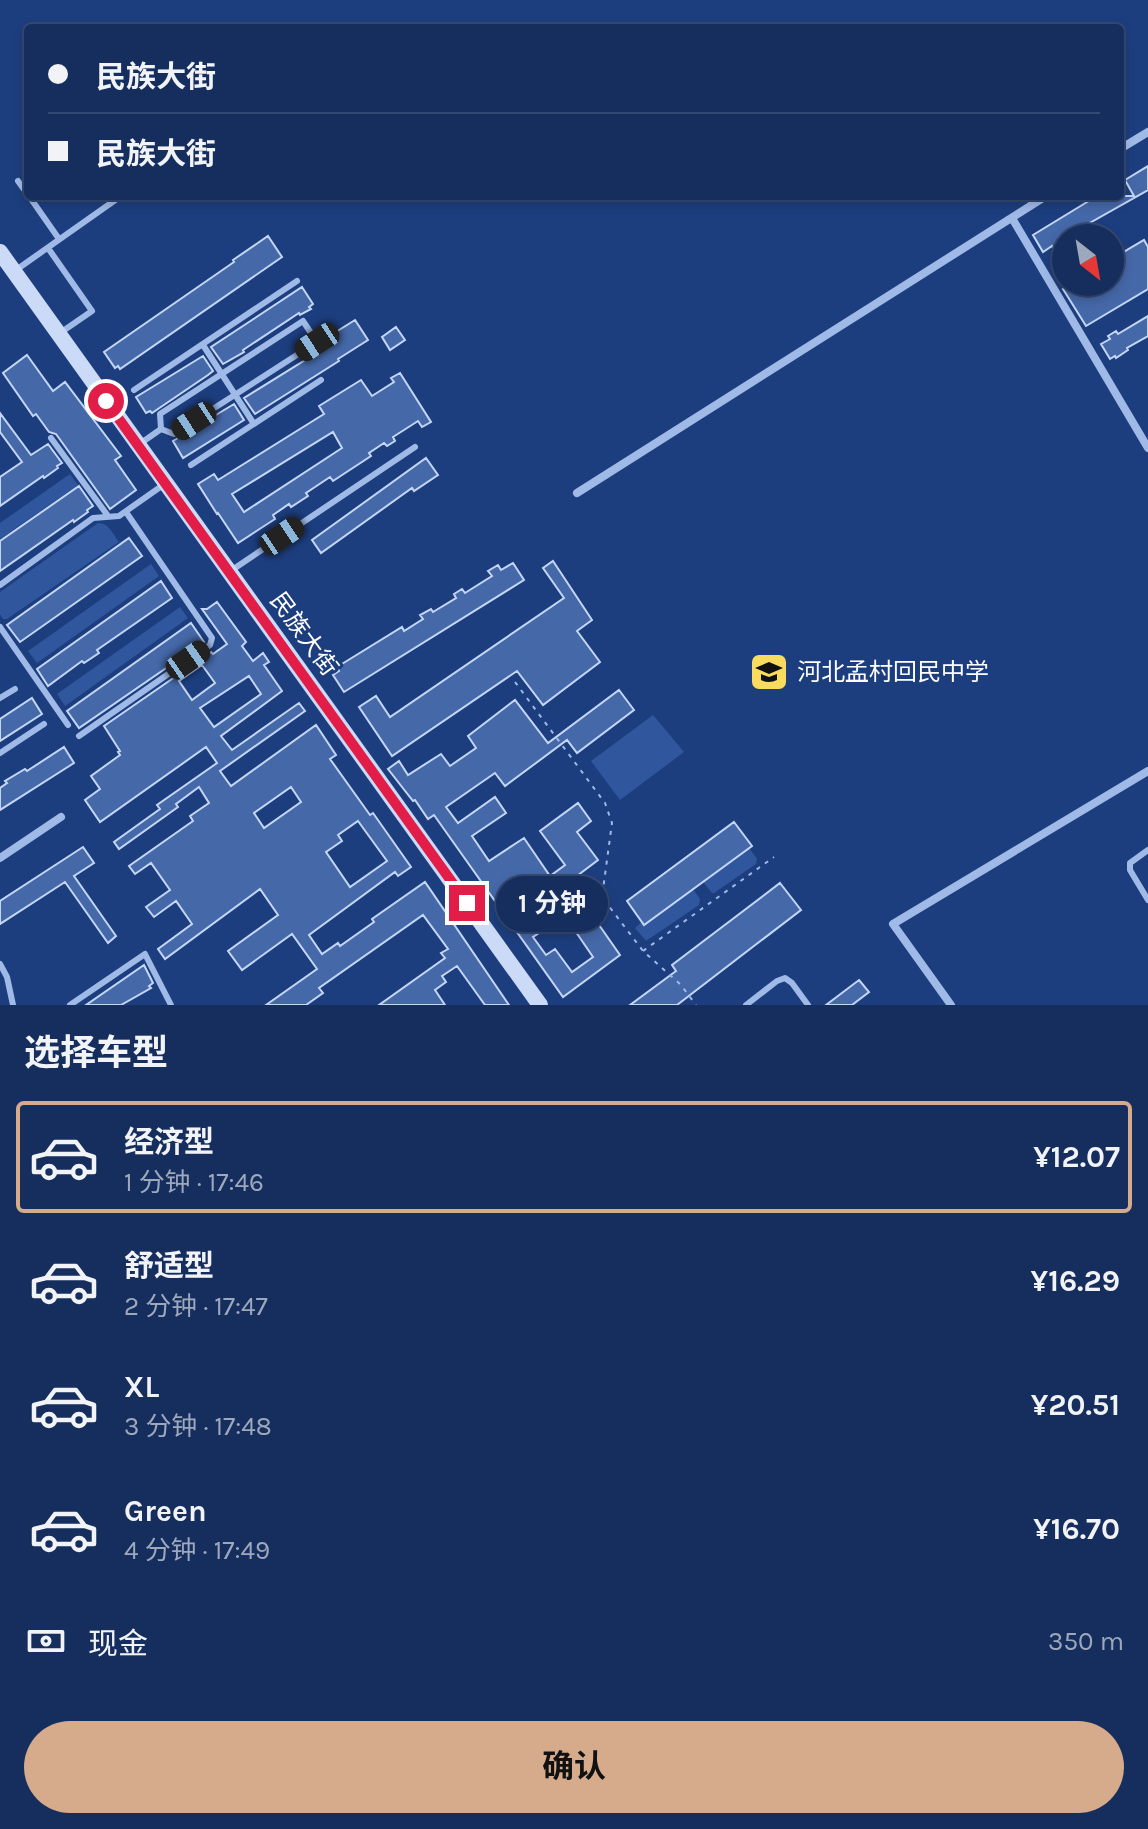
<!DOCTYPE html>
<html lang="zh">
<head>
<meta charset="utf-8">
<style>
	:root { --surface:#162e5e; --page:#1f3664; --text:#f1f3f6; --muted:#9ea8bc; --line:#354a73; --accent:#d6ab8b }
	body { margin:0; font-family:Karla,"Noto Sans SC",sans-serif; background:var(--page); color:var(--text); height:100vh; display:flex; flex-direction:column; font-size:30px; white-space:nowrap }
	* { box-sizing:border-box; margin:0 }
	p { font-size:26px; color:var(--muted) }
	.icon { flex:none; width:44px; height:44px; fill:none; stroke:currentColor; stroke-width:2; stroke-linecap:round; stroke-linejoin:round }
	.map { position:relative; height:1005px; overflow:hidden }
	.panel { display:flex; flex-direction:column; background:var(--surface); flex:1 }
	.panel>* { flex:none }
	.banner { position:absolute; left:24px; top:24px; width:1100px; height:176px; border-radius:8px; box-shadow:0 4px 12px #0003,0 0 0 2px var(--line); display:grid; align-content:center; height:176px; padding:0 24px; background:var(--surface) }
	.needle { width:52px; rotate:149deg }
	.buttons { position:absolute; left:1052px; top:224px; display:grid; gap:16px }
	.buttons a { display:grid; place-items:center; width:72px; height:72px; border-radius:50%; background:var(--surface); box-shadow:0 4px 12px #0003,0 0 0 2px var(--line); font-size:40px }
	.end { position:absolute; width:36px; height:36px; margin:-18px; border:10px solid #e11d48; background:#fff; box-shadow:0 0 0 4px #fff }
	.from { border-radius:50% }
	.bubble { position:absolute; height:56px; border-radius:28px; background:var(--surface); box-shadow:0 4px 12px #0003,0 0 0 2px var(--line); font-size:26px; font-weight:700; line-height:56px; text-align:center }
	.car { position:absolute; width:24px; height:48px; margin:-24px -12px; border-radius:10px; box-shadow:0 0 6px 2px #0007; background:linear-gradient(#222 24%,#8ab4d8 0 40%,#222 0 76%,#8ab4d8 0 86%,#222 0) }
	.banner b { display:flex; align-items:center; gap:28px; height:76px; font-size:30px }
	.banner b+b { border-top:2px solid var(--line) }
	.banner i { width:20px; height:20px; background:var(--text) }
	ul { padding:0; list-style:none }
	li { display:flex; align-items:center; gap:24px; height:112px; margin:0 16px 12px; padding:0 8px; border:4px solid transparent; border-radius:8px }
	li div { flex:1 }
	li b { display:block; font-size:30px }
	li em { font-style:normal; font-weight:700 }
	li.on { border-color:var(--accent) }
	li>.icon { width:72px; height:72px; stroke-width:1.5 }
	h2 { padding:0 24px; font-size:36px; line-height:96px }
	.pay { display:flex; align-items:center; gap:20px; height:88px; padding:0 24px; font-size:30px }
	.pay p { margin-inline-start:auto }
	.cta { display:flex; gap:16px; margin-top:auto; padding:16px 24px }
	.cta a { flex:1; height:92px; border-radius:48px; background:var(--accent); color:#111; font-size:32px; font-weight:700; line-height:92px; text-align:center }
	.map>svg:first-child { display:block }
</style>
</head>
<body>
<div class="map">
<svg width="1148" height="1005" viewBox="0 0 1148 1005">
	<rect width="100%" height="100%" fill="#1d3e7e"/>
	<!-- green -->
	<path fill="#30569d" d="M70,474L78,485L0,539V523Z
		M98,523C109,523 113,534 119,542L7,619H3L0,614V592Z
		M151,564L159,576L37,663L28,651Z
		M180,607L188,618L65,706L57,694Z
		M653,715L684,752L620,800L591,761Z
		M749,848L757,859L756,864L714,893H712L703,882Z
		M693,889L700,899L699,905L646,941L635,928L642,922L645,924Z"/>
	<!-- building -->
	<path fill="#4568a8" stroke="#c4d6f6" stroke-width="2" fill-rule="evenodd" d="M1148,166V190L1088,224L1089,227L1082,231L1080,229L1060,242L1061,244L1053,248L1052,246L1043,252L1033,235L1097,196H1134L1125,180Z
		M268,236L282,257L120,369L118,366L115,368L104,352L234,262L233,260Z
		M1144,240L1148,247V289L1086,326L1063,289L1074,282H1110V260Z
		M302,287L313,304L309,307L311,309L300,315L299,313L243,350L244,352L223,364L211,347Z
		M1148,316V336L1127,348L1128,350L1116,358L1115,356L1110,359L1101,344L1110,339L1108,336L1116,331L1118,334Z
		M355,320L368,340L338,359L339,361L255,414L244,398L318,352L316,350L322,345L323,340Z
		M396,327L405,340L390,350L382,337Z
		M27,355L53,391L65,382L121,456L115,460L136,490L110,509L56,434L49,432L36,414L33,416L3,373Z
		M203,356L213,371L208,375L152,413L150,411L146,413L136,397Z
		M400,373L431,422L422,427L418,421L393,437L395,441L387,446L384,443L369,453L371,456L333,481L330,477L306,493L308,496L291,507L289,504L273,515L275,519L238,543L218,513L217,514L198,484L214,474L218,480L324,414L319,406L361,380L372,396L394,382L391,378ZM333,432L342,448L244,512L232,494Z
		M234,404L244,420L183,458L173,441Z
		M0,413L31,455L48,444L62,463L57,466L58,468L44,478L43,476L0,506V477L22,462L0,432Z
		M426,458L438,475L414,491L412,488L321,553L312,540Z
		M79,486L93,506L87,510L88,512L74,522L73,520L0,571V541Z
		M129,538L142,556L20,642L7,625Z
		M553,561L592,620L577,631L600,662L543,705L517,671L392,756L359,707L376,696L390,717L564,598L543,568Z
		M513,563L524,580L344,692L333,675L339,671L337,667L402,627L404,631L423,619L420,615L431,609L433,612L456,598L454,594L462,589L465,593L492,576L488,571L498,565L501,570Z
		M161,581L172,598L97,650L99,653L84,663L82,661L48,686L37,669Z
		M217,602L246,642L242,646L253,661L263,653L269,662L264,665L282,691L221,736L232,750L299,703L305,711L220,771L231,786L316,725L336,755L330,759L370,815L373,813L411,867L398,876L395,872L309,935L322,954L338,943L340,946L374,922L372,919L425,882L509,1005H485L457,966L442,976L446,982L435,990L445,1005H379L445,958L441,953L448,949L423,915L319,988L323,993L306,1005H266L317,969L292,934L242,970L228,951L278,915L260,889L165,959L158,949L192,924L176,901L154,917L146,907L170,890L151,863L135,874L129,866L193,821L190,816L209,803L199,787L176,804L178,807L119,849L114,842L160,809L157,805L217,763L206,747L100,822L85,800L100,789L91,776L120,755L118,752L120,751L104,726L211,652L213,654L227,644L202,609H207ZM202,665L215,683L192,700L179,681ZM249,676L261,694L214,727L200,708ZM291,787L301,802L264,828L254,813ZM358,821L387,861L350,887L326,852L342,841L338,835Z
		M191,623L204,642L79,728L67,711Z
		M619,690L634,710L577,753L567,740L505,786L495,773L446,807L458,823L495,797L506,813L472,836L489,861L524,838L550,876L565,865L540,831L578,803L591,821L577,832L598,860L569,882L620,955L563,997L434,815L428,819L415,800L413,801L388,769L399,761L408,775L441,754L450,766L476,748L468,736L515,700L548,743ZM538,876L548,891L522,909L512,894ZM565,916L593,957L572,972L555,949L546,955L533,937Z
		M32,698L42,714L0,741V719Z
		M64,747L74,763L0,810V788L7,783L5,781L25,769L27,771Z
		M734,822L752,846L644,925L627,901Z
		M83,847L94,863L74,876L116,936L108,943L65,882L0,924V901Z
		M780,883L801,910L677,1005H630L676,971L672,965Z
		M144,965L153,983L149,986L151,988L121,1005H86Z
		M859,980L869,992L852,1005H826Z"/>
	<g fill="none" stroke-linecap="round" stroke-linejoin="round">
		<!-- path -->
		<path stroke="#a0bae8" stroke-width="2" stroke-dasharray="4 6" stroke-linecap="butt" d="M515,682L605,803L612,823L602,897L643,951L681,985L696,1005
			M643,951L774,857"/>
		<!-- service -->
		<path stroke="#a0bae8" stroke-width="6" d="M18,181L28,195
			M29,196L59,239
			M48,248L92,311L60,333
			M16,270L121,196
			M303,321L317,342L174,434L161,429L160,414Z
			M203,345L254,424
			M134,390L297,281
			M51,438L108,516
			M141,443L161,429
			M191,465L321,380
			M232,570L415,447
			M0,585L93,518L119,516L166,483
			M0,627L68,725
			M0,698L15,689
			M79,736L210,645L212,638L126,512
			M0,753L44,724
			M1148,850L1130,863V870L1148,900
			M0,964L7,977L13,1005
			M70,1005L145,954L171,1005
			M746,1005L777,981L785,978L792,983L808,1005"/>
		<!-- minor -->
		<path stroke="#a0bae8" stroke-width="8" d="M1120,149L1148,132
			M1012,218L1148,448
			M577,493L1046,196
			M0,858L61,817
			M951,1005L893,924L1148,771"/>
		<!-- secondary -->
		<path stroke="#cbdaf6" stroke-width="16" d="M0,252L540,1005"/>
	</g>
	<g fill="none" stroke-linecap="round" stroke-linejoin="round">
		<!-- route -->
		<path stroke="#e11d48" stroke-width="10" d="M106,401L467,903"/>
	</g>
	<!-- icons -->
	<defs>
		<g id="school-square" transform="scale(2)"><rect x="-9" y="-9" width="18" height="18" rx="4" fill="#f8db5f" stroke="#1d3e7e"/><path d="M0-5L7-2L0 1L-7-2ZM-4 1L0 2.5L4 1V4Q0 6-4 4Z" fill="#111"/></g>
	</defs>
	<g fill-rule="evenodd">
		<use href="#school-square" x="769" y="672"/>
	</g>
	<g text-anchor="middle" stroke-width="6" stroke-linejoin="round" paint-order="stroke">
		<!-- street labels -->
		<g font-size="24" fill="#fff" stroke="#1d3e7e">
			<text transform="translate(304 634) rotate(54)" y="8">民族大街</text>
		</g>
		<!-- poi labels -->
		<g font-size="24" fill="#fff" stroke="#1d3e7e" text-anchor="start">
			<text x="797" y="680">河北孟村回民中学</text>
		</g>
	</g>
</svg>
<div class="buttons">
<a><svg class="needle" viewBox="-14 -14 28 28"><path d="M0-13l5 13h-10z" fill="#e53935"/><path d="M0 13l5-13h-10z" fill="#9ea8bc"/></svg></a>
</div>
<i class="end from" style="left:106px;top:401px"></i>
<i class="end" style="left:467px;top:903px"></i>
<div class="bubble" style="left:496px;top:876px;width:112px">1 分钟</div>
<i class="car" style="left:317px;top:342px;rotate:237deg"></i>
<i class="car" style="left:194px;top:421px;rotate:237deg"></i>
<i class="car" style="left:282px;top:536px;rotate:56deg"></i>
<i class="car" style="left:188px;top:660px;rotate:55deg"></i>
<div class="banner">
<b><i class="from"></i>民族大街</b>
<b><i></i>民族大街</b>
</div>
</div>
<section class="panel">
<h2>选择车型</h2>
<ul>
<li class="on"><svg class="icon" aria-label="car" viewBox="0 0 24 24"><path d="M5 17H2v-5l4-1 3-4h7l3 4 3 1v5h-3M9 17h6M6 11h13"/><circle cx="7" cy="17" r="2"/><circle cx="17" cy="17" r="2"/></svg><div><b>经济型</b><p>1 分钟 · 17:46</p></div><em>¥12.07</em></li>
<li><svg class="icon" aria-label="car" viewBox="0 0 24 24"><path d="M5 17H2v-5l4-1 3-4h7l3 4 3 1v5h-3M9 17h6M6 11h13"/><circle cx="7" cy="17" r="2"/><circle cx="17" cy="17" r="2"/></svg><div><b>舒适型</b><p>2 分钟 · 17:47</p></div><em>¥16.29</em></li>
<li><svg class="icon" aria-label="car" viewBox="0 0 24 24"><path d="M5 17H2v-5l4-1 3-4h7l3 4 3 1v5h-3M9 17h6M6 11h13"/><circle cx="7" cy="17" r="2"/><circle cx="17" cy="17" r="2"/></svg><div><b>XL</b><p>3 分钟 · 17:48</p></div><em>¥20.51</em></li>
<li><svg class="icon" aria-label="car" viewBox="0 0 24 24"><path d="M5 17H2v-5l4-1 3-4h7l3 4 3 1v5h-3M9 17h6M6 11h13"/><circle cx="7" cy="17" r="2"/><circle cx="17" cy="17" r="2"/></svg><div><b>Green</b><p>4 分钟 · 17:49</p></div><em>¥16.70</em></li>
</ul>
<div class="pay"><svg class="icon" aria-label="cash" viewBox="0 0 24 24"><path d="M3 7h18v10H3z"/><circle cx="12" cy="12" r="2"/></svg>现金<p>350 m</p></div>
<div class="cta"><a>确认</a></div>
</section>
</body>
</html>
